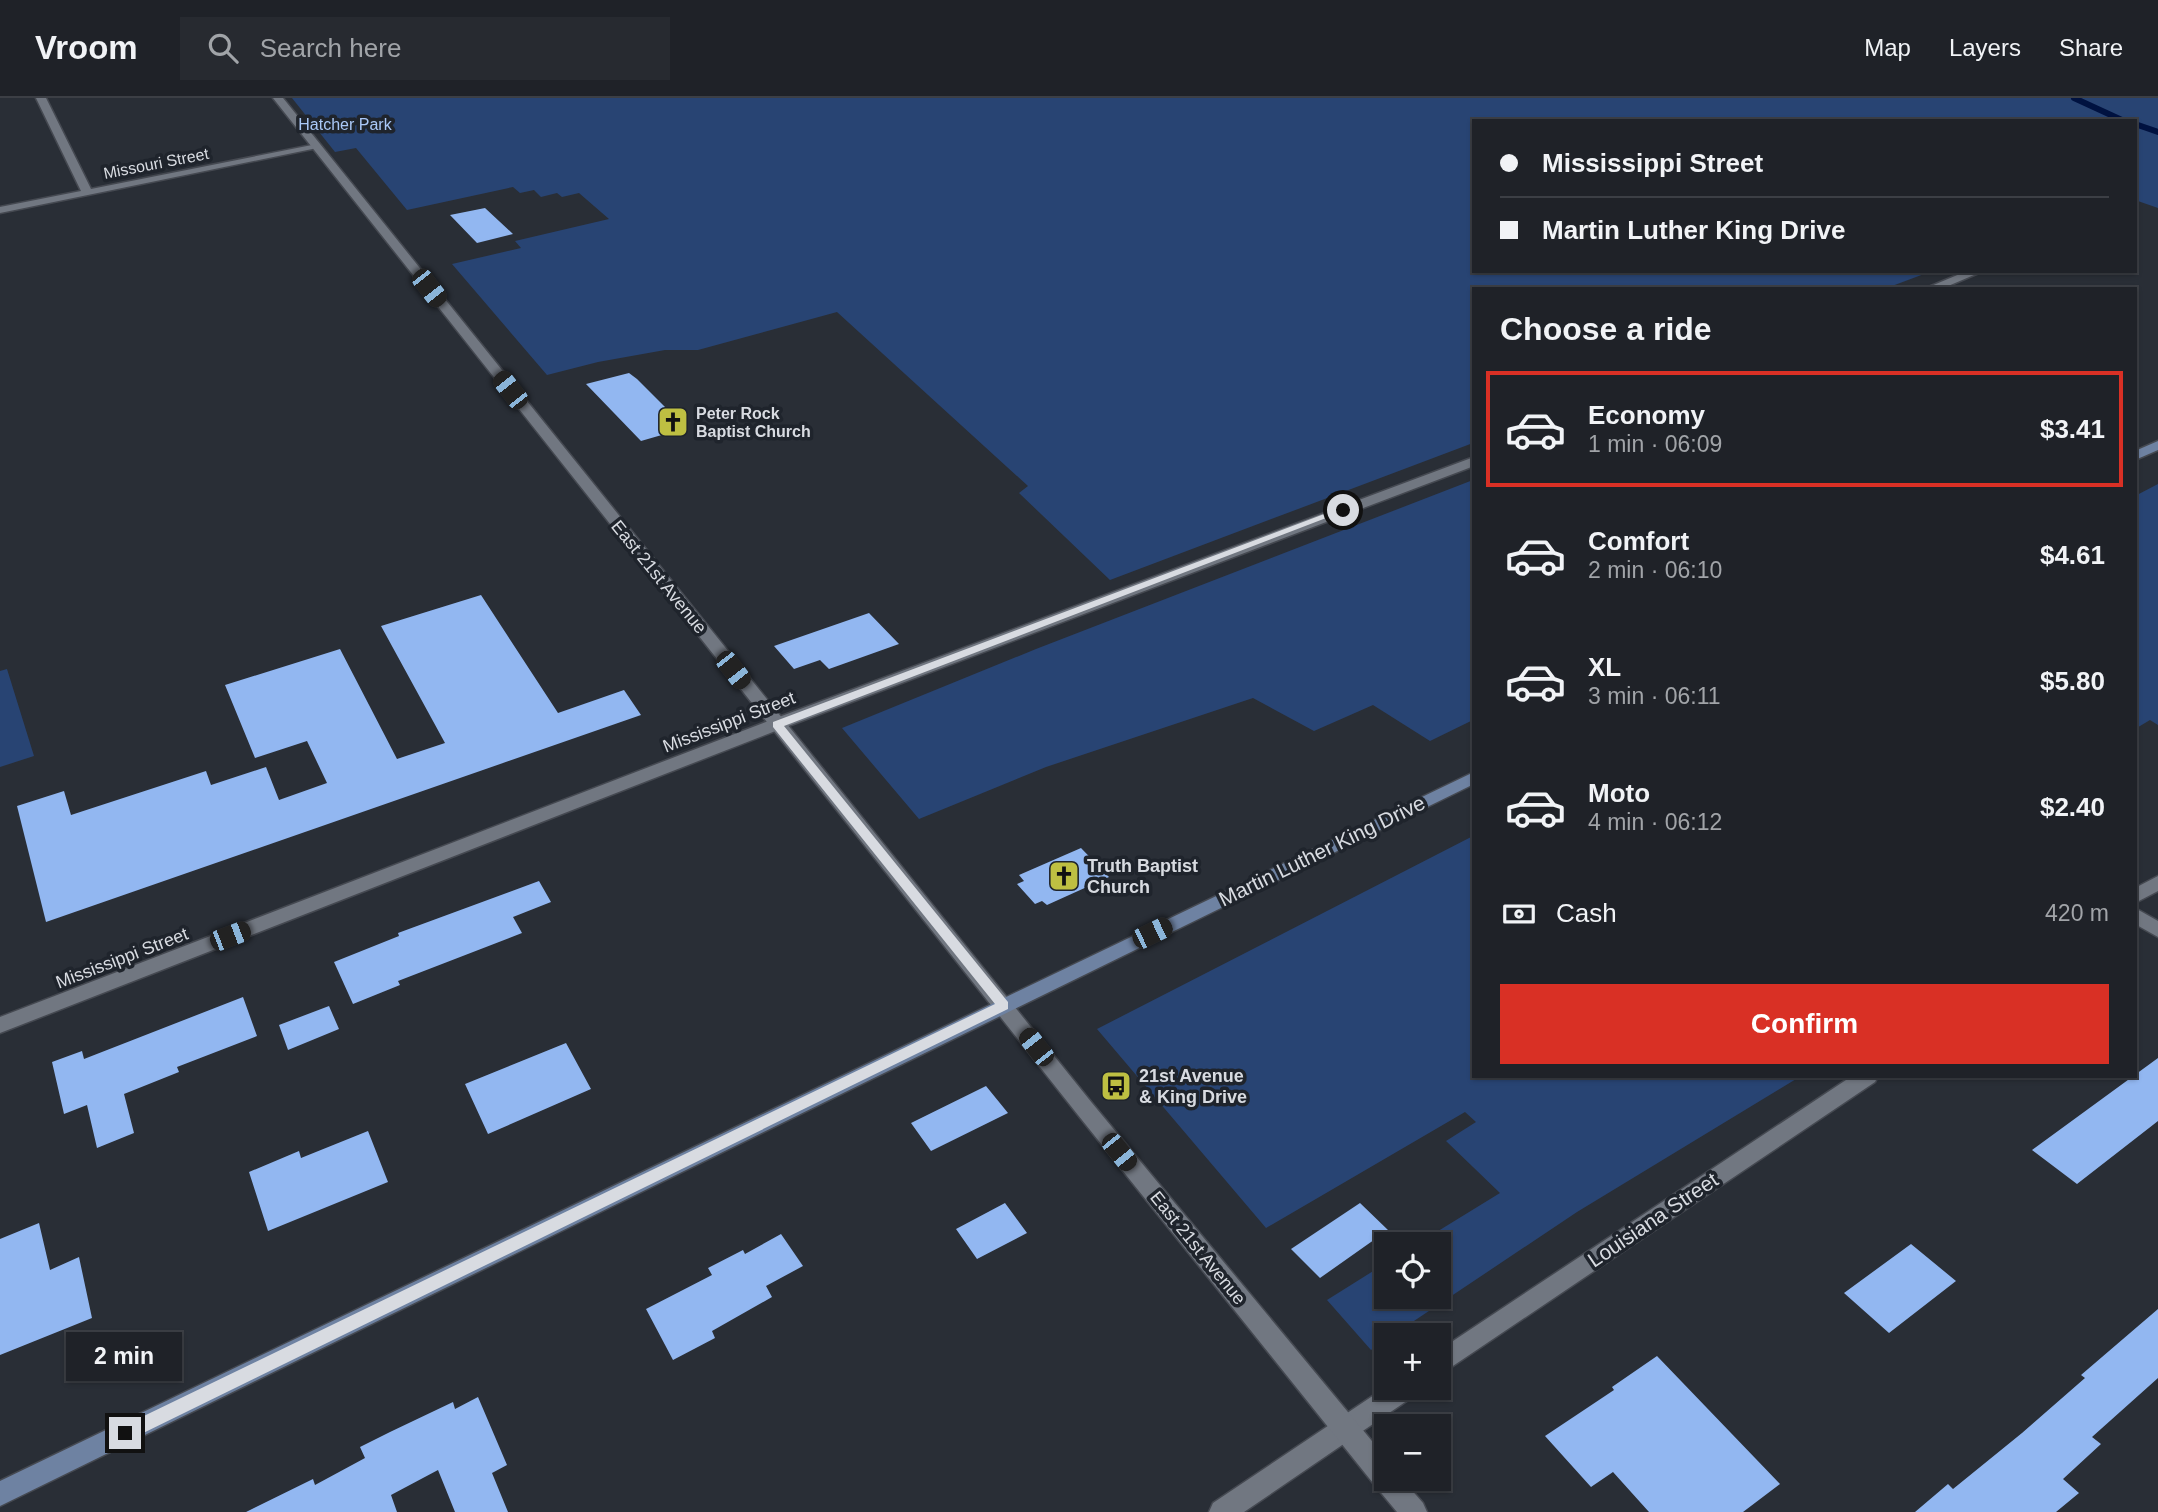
<!DOCTYPE html>
<html lang="en">
<head>
<meta charset="utf-8">
<style>
	:root { --surface:#1f2228; --page:#272a30; --text:#f1f3f6; --muted:#a1a4a8; --line:#3c3f45; --accent:#d93025 }
	body { margin:0; font-family:Helvetica,sans-serif; background:var(--page); color:var(--text); height:100vh; display:flex; flex-direction:column; font-size:26px; white-space:nowrap }
	* { box-sizing:border-box; margin:0 }
	p { font-size:23px; color:var(--muted) }
	.icon { flex:none; width:38px; height:38px; fill:none; stroke:currentColor; stroke-width:2; stroke-linecap:round; stroke-linejoin:round }
	.map { position:relative; flex:1; overflow:hidden }
	.sheet { position:absolute; left:1472px; top:189px; width:665px; height:791px; display:flex; flex-direction:column; background:var(--surface); border-radius:0px; box-shadow:0 2px 5px #0004,0 0 0 2px var(--line) }
	.sheet>* { flex:none }
	.banner { position:absolute; left:1472px; top:21px; width:665px; height:154px; border-radius:0px; box-shadow:0 2px 5px #0004,0 0 0 2px var(--line); display:grid; align-content:center; height:154px; padding:0 28px; background:var(--surface) }
	.tools { position:absolute; left:1374px; top:1134px; display:grid; gap:14px }
	.tools a { display:grid; place-items:center; width:77px; height:77px; border-radius:0px; background:var(--surface); box-shadow:0 2px 5px #0004,0 0 0 2px var(--line); font-size:35px }
	.end { position:absolute; width:32px; height:32px; margin:-16px; border:9px solid #d8dbe1; background:#111; box-shadow:0 0 0 4px #111 }
	.from { border-radius:50% }
	.bubble { position:absolute; height:49px; border-radius:0px; background:var(--surface); box-shadow:0 2px 5px #0004,0 0 0 2px var(--line); font-size:23px; font-weight:600; line-height:49px; text-align:center }
	.car { position:absolute; width:21px; height:42px; margin:-21px -10px; border-radius:9px; box-shadow:0 0 5px 2px #0007; background:linear-gradient(#222 24%,#8ab4d8 0 40%,#222 0 76%,#8ab4d8 0 86%,#222 0) }
	.banner b { display:flex; align-items:center; gap:24px; height:66px; font-size:26px }
	.banner b+b { border-top:2px solid var(--line) }
	.banner i { width:18px; height:18px; background:var(--text) }
	ul { padding:0; list-style:none }
	li { display:flex; align-items:center; gap:21px; height:116px; margin:0 14px 10px; padding:0 14px; border:4px solid transparent; border-radius:0px }
	li div { flex:1 }
	li b { display:block; font-size:26px }
	li em { font-style:normal; font-weight:600 }
	li.current { border-color:var(--accent) }
	li>.icon { width:63px; height:63px; stroke-width:1.5 }
	h2 { padding:0 28px; font-size:32px; line-height:84px }
	.pay { display:flex; align-items:center; gap:18px; height:77px; padding:0 28px; font-size:26px }
	.pay p { margin-inline-start:auto }
	.cta { display:flex; gap:14px; margin-top:auto; padding:14px 28px }
	.cta a { flex:1; height:80px; border-radius:0px; background:var(--accent); color:#fff; font-size:28px; font-weight:600; line-height:80px; text-align:center }
	header { display:flex; align-items:center; gap:42px; box-sizing:border-box; height:98px; padding:0 35px; background:var(--surface); border-bottom:2px solid var(--line) }
	header strong { font-size:33px }
	nav { display:flex; gap:38px; margin-inline-start:auto; font-size:24px }
	.search { width:490px; height:63px; background:var(--page); display:flex; align-items:center; gap:18px; box-sizing:border-box; padding:0 24px; border-radius:0px; color:var(--muted); font-size:26px }
	.map>svg:first-child { display:block }
</style>
</head>
<body>
<header>
<strong>Vroom</strong>
<div class="search"><svg class="icon" aria-label="search" viewBox="0 0 24 24"><circle cx="10" cy="10" r="6"/><path d="M15 15l6 6"/></svg>Search here</div>
<nav><a>Map</a><a>Layers</a><a>Share</a></nav>
</header>
<div class="map">
<svg width="2158" height="1414" viewBox="0 0 2158 1414">
	<rect width="100%" height="100%" fill="#292e36"/>
	<!-- green -->
	<path fill="#284473" d="M292,0H2158V110L2135,102V23H1474V173H1932L1884,191H1474L1473,345L1110,482L1019,395L1028,388L837,214L698,252H665L598,264L547,277L452,166L521,150L515,143L609,121L579,95L562,99L557,95L541,99L534,92L520,95L513,89L407,112L356,50L335,54Z
		M1473,382V622L1430,643L1373,607L1314,633L1253,600L1046,669L919,721L842,630L1036,551Z
		M2158,386V627L2150,622L2135,631V398Z
		M7,571L34,658L0,669V573Z
		M1473,738L1474,978H1801L1577,1114L1393,1237H1386V1242L1371,1252L1327,1202L1386,1165V1199H1438V1146H1417L1500,1095L1446,1043L1476,1024L1465,1014L1266,1130L1097,931Z"/>
	<g fill="none" stroke-linecap="round" stroke-linejoin="round">
		<!-- stream -->
		<path stroke="#001240" stroke-width="6" d="M2074,0L2124,23
			M2135,26L2158,34"/>
	</g>
	<!-- building -->
	<path fill="#92b7f1" d="M485,110L513,136L477,145L450,117Z
		M629,275L637,281L686,330L641,343L586,286Z
		M481,497L558,615L624,592L641,617L46,824L17,708L64,693L71,717L206,673L211,687L266,669L279,702L327,685L307,643L255,660L225,587L340,551L397,661L445,645L381,528Z
		M869,515L899,546L829,571L820,562L794,571L774,548Z
		M1081,750L1109,779L1047,807L1042,803L1035,806L1017,786L1024,783L1019,777Z
		M539,783L551,804L513,819L522,835L398,883L400,887L353,906L334,864L399,838L398,835Z
		M243,899L257,938L177,969L179,974L124,996L134,1035L97,1050L87,1007L64,1016L52,964L82,953L84,961Z
		M329,908L339,931L288,952L279,927Z
		M566,945L591,991L488,1036L465,986Z
		M2158,960V1023L2077,1086L2032,1052Z
		M986,988L1008,1015L931,1053L911,1025Z
		M368,1033L388,1084L268,1133L249,1074L299,1053L301,1060Z
		M1005,1105L1027,1135L977,1161L956,1131Z
		M1360,1105L1388,1132L1320,1180L1291,1151Z
		M39,1125L50,1172L79,1159L92,1220L0,1257V1141Z
		M781,1136L803,1168L766,1188L772,1199L712,1233L715,1240L673,1262L646,1211L712,1177L708,1170L743,1152L745,1156Z
		M1911,1146L1956,1183L1889,1235L1844,1195Z
		M2158,1211V1280L2092,1339L2101,1346L2063,1381L2079,1395L2056,1414H1915L1948,1386L1953,1391L2022,1335L2085,1280L2081,1277Z
		M1657,1258L1780,1386L1743,1414H1649L1613,1374L1591,1389L1545,1338L1614,1292L1612,1289Z
		M478,1299L507,1367L492,1375L508,1414H455L438,1372L391,1397L397,1414H246L313,1381L315,1387L365,1360L360,1349L390,1334L453,1304L455,1311Z"/>
	<g fill="none" stroke-linecap="round" stroke-linejoin="round">
		<!-- minor casing -->
		<g stroke="#454951" stroke-width="3">
			<path id="minor" d="M36,0H46L91,91L317,46L322,49L0,115V109L81,93Z
				M1967,173L1981,174L1941,191H1924Z
				M1474,359V368L783,630L0,935V919L771,622Z
				M2158,778V793L2135,805V790Z
				M2135,810L2158,823V839L2135,826Z
				M1852,978H1878L1875,984L1438,1278V1253Z
				M1386,1289L1417,1290L1414,1298L1244,1414H1209L1213,1405Z"/>
		</g>
		<!-- tertiary casing -->
		<g stroke="#454951" stroke-width="3">
			<path id="tertiary" d="M273,0H283L1092,1005L1386,1360V1381H1402L1423,1405L1427,1414H1397L1377,1390L1078,1017Z"/>
		</g>
		<!-- secondary casing -->
		<g stroke="#454951" stroke-width="3">
			<path id="secondary" d="M2158,343V352L2135,362V353Z
				M1474,674V686L0,1408V1383Z"/>
		</g>
		<!-- minor -->
		<use href="#minor" fill="#717781" fill-rule="evenodd"/>
		<!-- tertiary -->
		<use href="#tertiary" fill="#717781" fill-rule="evenodd"/>
		<!-- secondary -->
		<use href="#secondary" fill="#6e82a2" fill-rule="evenodd"/>
	</g>
	<!-- route -->
	<path fill="#d8dbe1" d="M1340,410L1347,412L784,628L1008,904V911L131,1341L125,1343L119,1341L117,1335L119,1330L995,906L773,629V624Z"/>
	<!-- icons -->
	<defs>
		<g id="church-square" transform="scale(1.575)"><rect x="-9" y="-9" width="18" height="18" rx="4" fill="#bebf42" stroke="#1f242c"/><path d="M-1.2-6h2.4v3.5h3.3v2.4h-3.3V6h-2.4V-.1h-3.3v-2.4h3.3Z" fill="#111"/></g>
		<g id="bus-square" transform="scale(1.575)"><rect x="-9" y="-9" width="18" height="18" rx="4" fill="#bebf42" stroke="#1f242c"/><path d="M-5-6H5V4H4V6H2V4H-2V6H-4V4H-5ZM-3.5-4V0h7V-4ZM-3.5 1.2v1.5H-2V1.2ZM2 1.2v1.5H3.5V1.2Z" fill="#111"/></g>
	</defs>
	<g fill-rule="evenodd">
		<use href="#church-square" x="673" y="324"/>
		<use href="#church-square" x="1064" y="778"/>
		<use href="#bus-square" x="1116" y="988"/>
	</g>
	<g text-anchor="middle" stroke-width="7" stroke-linejoin="round" paint-order="stroke">
		<!-- far-park labels -->
		<g font-size="16" fill="#aac8f7" stroke="#1f242c">
			<text x="345" y="32">Hatcher Park</text>
		</g>
		<!-- far-street labels -->
		<g font-size="16" fill="#d8dbe1" stroke="#1f242c">
			<text transform="translate(156 65) rotate(-11)" y="6">Missouri Street</text>
		</g>
		<!-- far-poi labels -->
		<g font-size="16" font-weight="bold" fill="#d8dbe1" stroke="#1f242c" text-anchor="start">
			<text x="696" y="321">Peter Rock<tspan x="696" dy="18">Baptist Church</tspan></text>
		</g>
		<!-- street labels -->
		<g font-size="18" fill="#d8dbe1" stroke="#1f242c">
			<text transform="translate(659 479) rotate(51)" y="6">East 21st Avenue</text>
			<text transform="translate(729 624) rotate(-21)" y="6">Mississippi Street</text>
			<text transform="translate(122 860) rotate(-21)" y="6">Mississippi Street</text>
			<text transform="translate(1198 1150) rotate(51)" y="6">East 21st Avenue</text>
		</g>
		<!-- poi labels -->
		<g font-size="18" font-weight="bold" fill="#d8dbe1" stroke="#1f242c" text-anchor="start">
			<text x="1087" y="774">Truth Baptist<tspan x="1087" dy="21">Church</tspan></text>
			<text x="1139" y="984">21st Avenue<tspan x="1139" dy="21">&amp; King Drive</tspan></text>
		</g>
		<!-- near-street labels -->
		<g font-size="21" fill="#d8dbe1" stroke="#1f242c">
			<text transform="translate(1322 753) rotate(-26)" y="7">Martin Luther King Drive</text>
			<text transform="translate(1653 1122) rotate(-34)" y="7">Louisiana Street</text>
		</g>
	</g>
</svg>
<div class="tools">
<a><svg class="icon" aria-label="locate" viewBox="0 0 24 24"><circle cx="12" cy="12" r="6"/><path d="M12 2v4M12 18v4M2 12h4M18 12h4"/></svg></a>
<a>+</a>
<a>−</a>
</div>
<i class="end from" style="left:1343px;top:412px"></i>
<i class="end" style="left:125px;top:1335px"></i>
<div class="bubble" style="left:66px;top:1234px;width:116px">2 min</div>
<i class="car" style="left:429px;top:190px;rotate:142deg"></i>
<i class="car" style="left:510px;top:292px;rotate:322deg"></i>
<i class="car" style="left:733px;top:572px;rotate:142deg"></i>
<i class="car" style="left:1152px;top:835px;rotate:64deg"></i>
<i class="car" style="left:230px;top:838px;rotate:69deg"></i>
<i class="car" style="left:1036px;top:949px;rotate:322deg"></i>
<i class="car" style="left:1119px;top:1054px;rotate:141deg"></i>
<div class="banner">
<b><i class="from"></i>Mississippi Street</b>
<b><i></i>Martin Luther King Drive</b>
</div>
<section class="sheet">
<h2>Choose a ride</h2>
<ul>
<li class="current"><svg class="icon" aria-label="car" viewBox="0 0 24 24"><path d="M5 17H2v-5l4-1 3-4h7l3 4 3 1v5h-3M9 17h6M6 11h13"/><circle cx="7" cy="17" r="2"/><circle cx="17" cy="17" r="2"/></svg><div><b>Economy</b><p>1 min · 06:09</p></div><em>$3.41</em></li>
<li><svg class="icon" aria-label="car" viewBox="0 0 24 24"><path d="M5 17H2v-5l4-1 3-4h7l3 4 3 1v5h-3M9 17h6M6 11h13"/><circle cx="7" cy="17" r="2"/><circle cx="17" cy="17" r="2"/></svg><div><b>Comfort</b><p>2 min · 06:10</p></div><em>$4.61</em></li>
<li><svg class="icon" aria-label="car" viewBox="0 0 24 24"><path d="M5 17H2v-5l4-1 3-4h7l3 4 3 1v5h-3M9 17h6M6 11h13"/><circle cx="7" cy="17" r="2"/><circle cx="17" cy="17" r="2"/></svg><div><b>XL</b><p>3 min · 06:11</p></div><em>$5.80</em></li>
<li><svg class="icon" aria-label="car" viewBox="0 0 24 24"><path d="M5 17H2v-5l4-1 3-4h7l3 4 3 1v5h-3M9 17h6M6 11h13"/><circle cx="7" cy="17" r="2"/><circle cx="17" cy="17" r="2"/></svg><div><b>Moto</b><p>4 min · 06:12</p></div><em>$2.40</em></li>
</ul>
<div class="pay"><svg class="icon" aria-label="cash" viewBox="0 0 24 24"><path d="M3 7h18v10H3z"/><circle cx="12" cy="12" r="2"/></svg>Cash<p>420 m</p></div>
<div class="cta"><a>Confirm</a></div>
</section>
</div>
</body>
</html>
